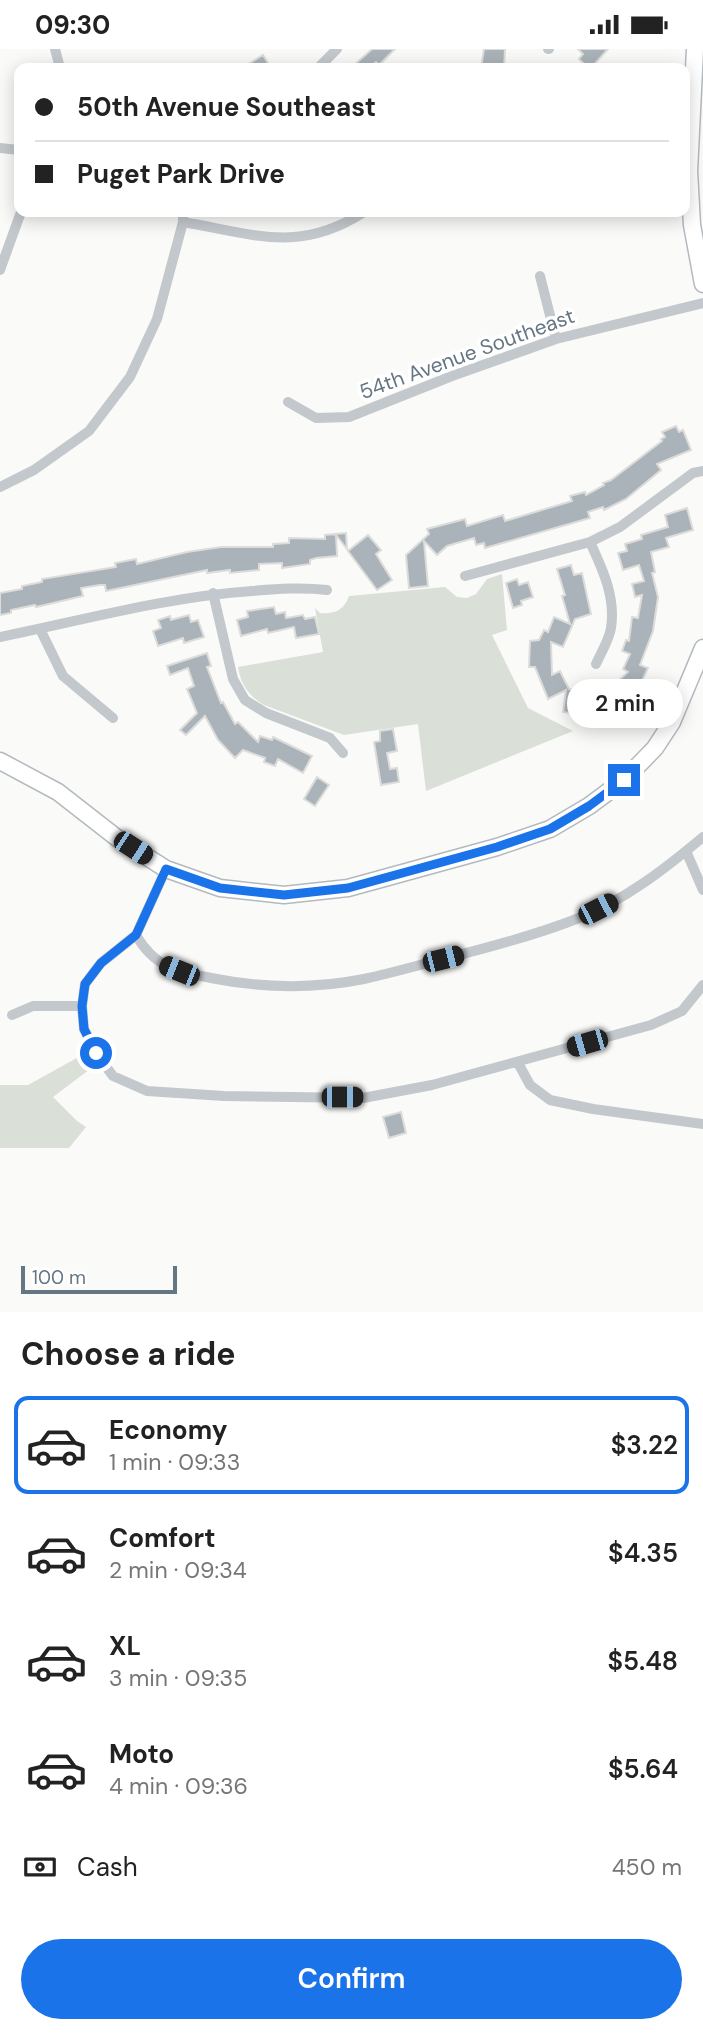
<!DOCTYPE html>
<html lang="en">
<head>
<meta charset="utf-8">
<style>
	:root { --surface:#fff; --page:#f6f6f6; --text:#222; --muted:#767676; --line:#e0e0e0; --accent:#1a73e8 }
	body { margin:0; font-family:"DM Sans",sans-serif; background:var(--page); color:var(--text); height:100vh; display:flex; flex-direction:column; font-size:26px; white-space:nowrap }
	* { box-sizing:border-box; margin:0 }
	p { font-size:23px; color:var(--muted) }
	.icon { flex:none; width:38px; height:38px; fill:none; stroke:currentColor; stroke-width:2; stroke-linecap:round; stroke-linejoin:round }
	.map { position:relative; height:1263px; overflow:hidden }
	.panel { display:flex; flex-direction:column; background:var(--surface); flex:1 }
	.panel>* { flex:none }
	.guide { position:absolute; left:14px; top:14px; width:676px; height:154px; border-radius:14px; box-shadow:0 4px 18px #0003; display:grid; align-content:center; height:154px; padding:0 21px; background:var(--surface) }
	.scale { position:absolute; left:21px; bottom:18px; width:156px; box-sizing:border-box; padding-left:7px; border:4px solid #657683; border-top:0; font-size:19px; line-height:24px; white-space:nowrap; color:#657683; -webkit-text-stroke:5px #fff; paint-order:stroke }
	.end { position:absolute; width:32px; height:32px; margin:-16px; border:9px solid #1a73e8; background:#fff; box-shadow:0 0 0 4px #fff }
	.from { border-radius:50% }
	.bubble { position:absolute; height:49px; border-radius:24px; background:var(--surface); box-shadow:0 4px 18px #0003; font-size:23px; font-weight:600; line-height:49px; text-align:center }
	.car { position:absolute; width:21px; height:42px; margin:-21px -10px; border-radius:9px; box-shadow:0 0 5px 2px #0007; background:linear-gradient(#222 24%,#8ab4d8 0 40%,#222 0 76%,#8ab4d8 0 86%,#222 0) }
	.guide b { display:flex; align-items:center; gap:24px; height:66px; font-size:26px }
	.guide b+b { border-top:2px solid var(--line) }
	.guide i { width:18px; height:18px; background:var(--text) }
	ul { padding:0; list-style:none }
	li { display:flex; align-items:center; gap:21px; height:98px; margin:0 14px 10px; padding:0 7px; border:4px solid transparent; border-radius:14px }
	li div { flex:1 }
	li b { display:block; font-size:26px }
	li em { font-style:normal; font-weight:600 }
	li.selected { border-color:var(--accent) }
	li>.icon { width:63px; height:63px; stroke-width:1.5 }
	h2 { padding:0 21px; font-size:32px; line-height:84px }
	.pay { display:flex; align-items:center; gap:18px; height:77px; padding:0 21px; font-size:26px }
	.pay p { margin-inline-start:auto }
	.cta { display:flex; gap:14px; margin-top:auto; padding:14px 21px }
	.cta a { flex:1; height:80px; border-radius:42px; background:var(--accent); color:#fff; font-size:28px; font-weight:600; line-height:80px; text-align:center }
	.status { display:flex; justify-content:space-between; align-items:center; height:49px; padding:0 35px; background:var(--surface); direction:ltr }
	.status svg { height:19px; fill:currentColor }
	.map>svg:first-child { display:block }
</style>
</head>
<body>
<div class="status"><b>09:30</b><svg viewBox="0 0 49 12"><path d="M0 12V9h3v3zM5 12V6h3v6zM10 12V3h3v9zM15 12V0h3v12zM26 1h20v11H26zM47 4h2v5h-2z"/></svg></div>
<div class="map">
<svg width="703" height="1263" viewBox="0 0 703 1263">
	<rect width="100%" height="100%" fill="#fafaf8"/>
	<!-- green -->
	<path fill="#dadfd7" d="M502,525L507,581L492,586L528,659L573,682L426,742L418,675L344,686L264,656C248,646 241,636 238,618L323,603L315,559L320,564C334,565 344,562 349,547L445,538L457,548L467,549L476,545L487,530Z
		M84,1005L94,1017L53,1048L77,1072L86,1078L69,1099H0V1036H28Z"/>
	<!-- building -->
	<path fill="#aab3b9" stroke="#dcdcda" stroke-width="2" d="M372,0H395L379,16L376,13L369,19H351Z
		M484,0H505L504,19H481Z
		M578,0H608L591,19H578L583,14L579,10L583,5Z
		M263,6L271,19H242Z
		M676,377L679,383L683,381L691,401L657,415L661,421L626,450L604,461L603,458L588,463L590,469L485,499L484,494L476,496L474,489L447,497L437,506L424,492L428,537L409,539L406,506L429,485L427,480L465,470L467,477L503,466L505,472L572,452L570,447L585,443L586,446L604,436L603,434L611,431L662,392L661,390L665,388L662,383Z
		M687,459L693,481L666,489L669,498L651,503L655,523L652,524L658,548L653,582L640,616L648,619L633,651L629,648L611,664L594,645L592,659H588L587,667L563,663L566,641L548,650L535,618H529L530,592L539,591L544,581L548,583L554,568L570,575L562,547L565,546L557,520L571,516L574,526L582,524L591,565L575,570L563,598L551,593L552,626L560,622L569,640L604,645L628,623L623,620L630,605L622,602L626,591L629,592L632,568L638,569L642,546L635,548L632,535L644,532L639,516L623,521L618,504L627,502L625,495L642,490L641,486L668,478L665,466Z
		M346,484L347,500L336,486L337,507L316,509L310,511V515L282,519V514L259,515V521L230,524V521L207,524V521L106,542L105,536H100L81,539L83,547L36,558L35,556L11,561V564L0,566V544L22,540V537L42,533V530L116,518L115,514L136,510L137,515L187,503L221,498H273V495L289,494V489L325,490V486Z
		M368,486L381,501L376,505L392,531L377,541L348,502Z
		M517,530L519,536L528,533L533,548L521,552L522,556L513,559L506,534Z
		M274,558L276,565L285,563L286,569L303,566L305,570L315,568L319,585L296,589L294,578L268,584L267,580L241,587L237,571L248,568L247,562Z
		M189,566L191,573L198,571L204,588L184,594L183,589L158,597L153,582L161,579L158,571L170,567L171,571Z
		M207,604L211,617L207,618L221,654L223,653L235,675L238,673L258,693L260,687L272,691L273,688L312,707L303,724L278,710L275,717L264,713L265,709L243,701L235,709L218,691L205,667L186,686L180,681L197,664L187,640L194,637L188,619L170,626L167,617Z
		M393,680L397,702L387,704L390,720L397,719L399,733L381,736L374,693L380,692V682Z
		M317,728L329,736L315,757L304,750Z
		M401,1063L406,1084L389,1089L383,1068Z"/>
	<g fill="none" stroke-linecap="round" stroke-linejoin="round">
		<!-- secondary casing -->
		<g stroke="#b3babf" stroke-width="19">
			<path id="secondary" d="M695,0L689,122L692,176L703,235
				M0,712L58,743L117,789L166,820L220,839L284,846L348,839L497,798L550,780L589,757L624,731L655,699L672,673L703,599"/>
		</g>
		<!-- street -->
		<path stroke="#c3c8cc" stroke-width="10" d="M55,0L60,19
			M548,0H549
			M318,19L337,0
			M0,99L19,101
			M183,173C254,185 299,205 364,163
			M0,221L21,163
			M540,227L556,290
			M288,353L316,369L349,368L452,327L556,290L703,254
			M0,438L34,421L89,382L130,328L157,270L183,173V163
			M590,493C602,519 616,548 611,579C609,591 601,604 596,615
			M465,527L590,493L620,478L693,424L703,422
			M213,544L233,630L245,651L266,664L330,689L343,704
			M40,580L63,627L113,669
			M0,588C84,571 166,548 252,542C277,540 301,538 327,541
			M686,802L703,841
			M136,886C155,919 177,922 211,929C261,939 314,940 364,930C392,924 419,916 447,909C491,898 536,886 579,869C625,851 666,819 703,788
			M82,957L85,935L101,914L136,886L166,820
			M12,966L33,957H82L84,980L96,1004L113,1027L147,1042L224,1047L363,1049L432,1036L651,976L682,962L703,936
			M518,1014L530,1036L550,1051L593,1060L703,1075"/>
		<!-- secondary -->
		<use href="#secondary" stroke="#fff" stroke-width="16"/>
	</g>
	<g fill="none" stroke-linecap="round" stroke-linejoin="round">
		<!-- route -->
		<path stroke="#1a73e8" stroke-width="9" d="M96,1004L84,980L82,957L85,935L101,914L136,886L166,820L220,839L284,846L348,839L497,798L550,780L589,757L624,731"/>
	</g>
	<g text-anchor="middle" stroke-width="7" stroke-linejoin="round" paint-order="stroke">
		<!-- street labels -->
		<g font-size="21" fill="#657683" stroke="#fff">
			<text transform="translate(467 305) rotate(-20)" y="7">54th Avenue Southeast</text>
		</g>
	</g>
</svg>
<div class="scale">100 m</div>
<i class="end from" style="left:96px;top:1004px"></i>
<i class="end" style="left:624px;top:731px"></i>
<div class="bubble" style="left:567px;top:630px;width:116px">2 min</div>
<i class="car" style="left:133px;top:799px;rotate:123deg"></i>
<i class="car" style="left:598px;top:860px;rotate:63deg"></i>
<i class="car" style="left:443px;top:910px;rotate:76deg"></i>
<i class="car" style="left:179px;top:922px;rotate:292deg"></i>
<i class="car" style="left:587px;top:994px;rotate:254deg"></i>
<i class="car" style="left:342px;top:1048px;rotate:90deg"></i>
<div class="guide">
<b><i class="from"></i>50th Avenue Southeast</b>
<b><i></i>Puget Park Drive</b>
</div>
</div>
<section class="panel">
<h2>Choose a ride</h2>
<ul>
<li class="selected"><svg class="icon" aria-label="car" viewBox="0 0 24 24"><path d="M5 17H2v-5l4-1 3-4h7l3 4 3 1v5h-3M9 17h6M6 11h13"/><circle cx="7" cy="17" r="2"/><circle cx="17" cy="17" r="2"/></svg><div><b>Economy</b><p>1 min · 09:33</p></div><em>$3.22</em></li>
<li><svg class="icon" aria-label="car" viewBox="0 0 24 24"><path d="M5 17H2v-5l4-1 3-4h7l3 4 3 1v5h-3M9 17h6M6 11h13"/><circle cx="7" cy="17" r="2"/><circle cx="17" cy="17" r="2"/></svg><div><b>Comfort</b><p>2 min · 09:34</p></div><em>$4.35</em></li>
<li><svg class="icon" aria-label="car" viewBox="0 0 24 24"><path d="M5 17H2v-5l4-1 3-4h7l3 4 3 1v5h-3M9 17h6M6 11h13"/><circle cx="7" cy="17" r="2"/><circle cx="17" cy="17" r="2"/></svg><div><b>XL</b><p>3 min · 09:35</p></div><em>$5.48</em></li>
<li><svg class="icon" aria-label="car" viewBox="0 0 24 24"><path d="M5 17H2v-5l4-1 3-4h7l3 4 3 1v5h-3M9 17h6M6 11h13"/><circle cx="7" cy="17" r="2"/><circle cx="17" cy="17" r="2"/></svg><div><b>Moto</b><p>4 min · 09:36</p></div><em>$5.64</em></li>
</ul>
<div class="pay"><svg class="icon" aria-label="cash" viewBox="0 0 24 24"><path d="M3 7h18v10H3z"/><circle cx="12" cy="12" r="2"/></svg>Cash<p>450 m</p></div>
<div class="cta"><a>Confirm</a></div>
</section>
</body>
</html>
